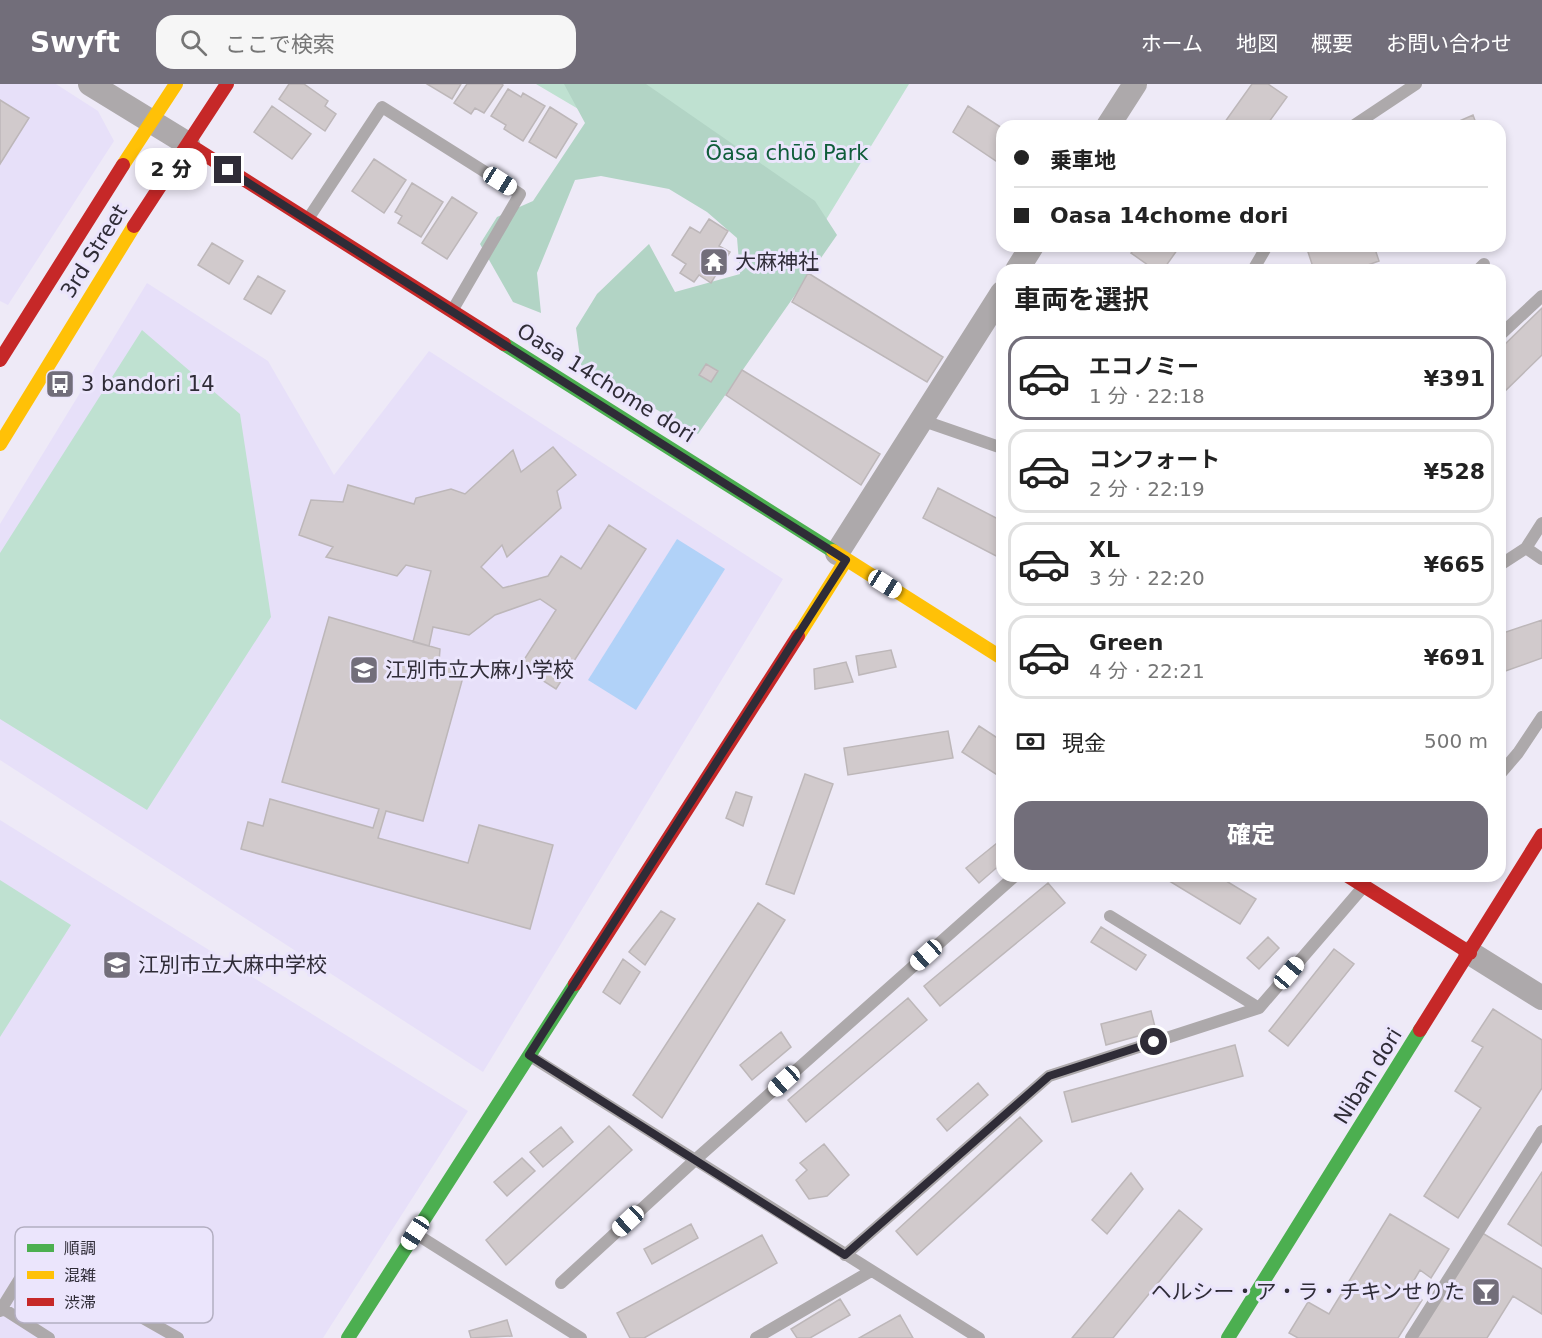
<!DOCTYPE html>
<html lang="ja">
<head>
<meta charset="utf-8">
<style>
	:root { --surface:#fff; --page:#f6f6f6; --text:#222; --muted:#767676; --line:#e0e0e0; --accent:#726e7a }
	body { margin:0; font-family:"DejaVu Sans","Noto Sans JP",sans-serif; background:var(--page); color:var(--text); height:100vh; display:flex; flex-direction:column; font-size:22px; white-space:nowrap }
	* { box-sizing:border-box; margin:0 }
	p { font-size:20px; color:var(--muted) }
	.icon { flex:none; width:33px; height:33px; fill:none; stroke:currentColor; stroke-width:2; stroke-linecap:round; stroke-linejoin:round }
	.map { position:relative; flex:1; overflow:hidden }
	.panel { position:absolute; left:996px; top:180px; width:510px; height:618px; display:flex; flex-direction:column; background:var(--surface); border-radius:18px; box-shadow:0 3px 9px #0003 }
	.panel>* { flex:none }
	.top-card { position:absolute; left:996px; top:36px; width:510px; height:132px; border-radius:18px; box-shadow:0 3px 9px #0003; display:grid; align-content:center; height:132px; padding:0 18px; background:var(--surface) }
	.end { position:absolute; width:27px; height:27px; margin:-14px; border:8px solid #2f2c37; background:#fff; box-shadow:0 0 0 3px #fff }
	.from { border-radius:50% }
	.bubble { position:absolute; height:42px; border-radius:18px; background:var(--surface); box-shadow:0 3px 9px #0003; font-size:20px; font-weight:800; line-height:42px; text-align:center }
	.car { position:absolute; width:18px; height:36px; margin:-18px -9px; border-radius:8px; box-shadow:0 0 4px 2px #0007; background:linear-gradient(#fff 24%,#345 0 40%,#fff 0 76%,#345 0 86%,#fff 0) }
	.top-card b { display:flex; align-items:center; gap:21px; height:57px; font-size:22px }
	.top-card b+b { border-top:2px solid var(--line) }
	.top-card i { width:15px; height:15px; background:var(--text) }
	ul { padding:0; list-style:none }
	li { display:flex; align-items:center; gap:18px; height:84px; margin:0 12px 9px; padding:0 6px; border:3px solid var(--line); border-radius:18px }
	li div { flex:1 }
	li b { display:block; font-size:22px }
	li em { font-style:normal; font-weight:800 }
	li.current { border-color:var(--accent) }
	li>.icon { width:54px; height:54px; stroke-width:1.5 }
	h2 { padding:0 18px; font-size:27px; line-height:72px }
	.pay { display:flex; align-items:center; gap:15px; height:66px; padding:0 18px; font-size:22px }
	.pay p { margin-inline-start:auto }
	.button { display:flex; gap:12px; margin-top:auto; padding:12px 18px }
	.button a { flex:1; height:69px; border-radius:18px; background:var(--accent); color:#fff; font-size:24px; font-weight:800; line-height:69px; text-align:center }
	header { display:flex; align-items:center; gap:36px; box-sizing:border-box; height:84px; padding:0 30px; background:var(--accent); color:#fff }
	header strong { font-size:28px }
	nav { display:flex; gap:33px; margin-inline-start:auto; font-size:21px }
	.search { width:420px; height:54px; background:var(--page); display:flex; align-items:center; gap:15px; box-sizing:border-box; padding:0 21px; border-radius:18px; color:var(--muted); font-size:22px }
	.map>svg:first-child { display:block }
</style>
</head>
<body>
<header>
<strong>Swyft</strong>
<div class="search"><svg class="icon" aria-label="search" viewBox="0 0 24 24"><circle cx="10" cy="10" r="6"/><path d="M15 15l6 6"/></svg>ここで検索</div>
<nav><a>ホーム</a><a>地図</a><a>概要</a><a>お問い合わせ</a></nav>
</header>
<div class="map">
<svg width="1542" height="1254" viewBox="0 0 1542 1254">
	<rect width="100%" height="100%" fill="#eeeaf7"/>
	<!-- built -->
	<path fill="#e7e0f9" d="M0,0H56L98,27L114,57L8,221L0,217Z
		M147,199L268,277L334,391L429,267L783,495L483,988L0,676V440Z
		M0,736L468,1027L323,1254H0Z"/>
	<!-- green -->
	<path fill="#bfe1d1" d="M536,0H909L810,162Z
		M142,246L240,330L271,533L147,726L0,635V469Z
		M0,796L71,841L0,953Z"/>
	<!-- forest -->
	<path fill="#b2d4c5" d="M564,0H646L815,117L837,151L698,350L581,281L576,244L597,210L649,160L675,208L740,190L737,154L707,128L669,105L601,92L575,96L537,189L541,229L513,218L480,160L497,133L533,117L585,39Z"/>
	<!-- water -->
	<path fill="#b1d2f8" d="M677,455L725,485L636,626L588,596Z"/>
	<!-- building -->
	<path fill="#d1cacc" stroke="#bdb7b9" stroke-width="1.5" d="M289,0H304L328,17L325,22L336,30L325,47L279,15Z
		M427,0H461L452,15Z
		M467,0H502L503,1L484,29L475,24L471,30L454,19Z
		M1252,0H1268L1287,13L1266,42H1222Z
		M508,5L521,13L523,9L545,22L523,57L504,45L506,41L491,32Z
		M0,16L29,34L0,80Z
		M272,22L311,50L292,75L254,48Z
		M968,22L1002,44V81L953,48Z
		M550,23L577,40L556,74L529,58Z
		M1473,31L1477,42H1448Z
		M374,75L406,96L384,129L352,107Z
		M412,99L443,118L421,153L398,139L402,132L395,128Z
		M452,113L477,129L447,175L422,159Z
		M709,135L728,147L719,162L730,168L711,199L699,191L694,198L680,189L686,180L672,171L690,143L700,149Z
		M212,159L243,177L229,200L198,181Z
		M1137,162H1180L1163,186H1155L1131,169Z
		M1306,162H1374L1379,177L1354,186H1314Z
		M808,189L943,273L927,298L792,218Z
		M258,192L285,207L271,230L244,215Z
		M1542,224V271L1500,312V265Z
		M706,280L718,287L711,298L699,291Z
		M742,286L880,370L861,401L726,311Z
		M553,363L576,391L557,407L561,424L507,473L502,461L481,483L503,504L548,492L561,472L581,485L609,441L646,465L556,605L520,582L556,526L540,515L495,531L469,551L433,543L429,562L413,558L431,487L406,481L397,492L326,473L333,463L299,451L311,416L343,418L348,401L414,420L416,414L451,405L465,410L513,366L521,388Z
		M938,404L1002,437V475L923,434Z
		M329,533L440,565L439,578L465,586L423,737L386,727L378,754L468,779L479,741L553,761L530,845L241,765L248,738L263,742L270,715L373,744L379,725L282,698Z
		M1542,536V574L1500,589V550Z
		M891,566L896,583L859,591L856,572Z
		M846,578L853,598L815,605L814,585Z
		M979,642L1002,657V694L962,668Z
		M948,647L953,674L848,691L844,664Z
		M805,690L833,700L794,810L766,800Z
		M736,708L752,713L743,742L726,734Z
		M1002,755V779L979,799L966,784Z
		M1161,792H1218L1256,815L1240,840Z
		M1048,799L1065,819L940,922L924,902Z
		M758,819L785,836L662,1034L633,1011Z
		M661,827L675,835L645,881L629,868Z
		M1101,843L1146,871L1136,886L1091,858Z
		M1268,853L1279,864L1259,885L1247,874Z
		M1334,865L1354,880L1288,962L1269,947Z
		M623,875L640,888L620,920L603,908Z
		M908,914L927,936L806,1038L788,1016Z
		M1493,925L1542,956V1004L1458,1134L1424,1112L1481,1024L1455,1007L1483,963L1472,957Z
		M1151,927L1156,947L1106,961L1101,940Z
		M781,948L791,963L752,996L740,981Z
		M1235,961L1243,992L1072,1038L1064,1008Z
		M978,999L988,1011L947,1047L937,1035Z
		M1020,1033L1042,1057L917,1171L896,1147Z
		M609,1042L632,1066L506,1181L486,1156Z
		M561,1043L573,1058L543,1083L530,1068Z
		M824,1060L849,1091L827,1112L809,1115L796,1096L807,1086L800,1079Z
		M522,1074L535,1087L507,1112L494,1098Z
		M1542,1088V1162L1508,1140Z
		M1131,1089L1143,1105L1107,1150L1092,1136Z
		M1179,1126L1202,1145L1113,1254H1072Z
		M1390,1130L1449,1165L1431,1194L1420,1186L1410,1203L1422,1216L1398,1254H1298L1289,1249L1308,1218L1329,1230Z
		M691,1140L698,1154L652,1180L644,1165Z
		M1479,1147L1542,1185V1230L1513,1212L1487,1254H1415Z
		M762,1151L777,1179L644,1254H630L617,1229Z
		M840,1215L850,1231L810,1254H797L791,1245Z
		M900,1231L913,1254H859Z
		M507,1236L512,1252L471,1254L469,1247Z"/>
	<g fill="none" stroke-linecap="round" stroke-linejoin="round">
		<!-- lane -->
		<path stroke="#ada9ab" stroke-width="12" d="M1353,42L1416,0
			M308,135L382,23L520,110L452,227
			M1253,186L1267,162
			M1478,186L1484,180
			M1500,251L1542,212
			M921,336L1002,364
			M1526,464L1542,475
			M1500,481L1526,464L1542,439
			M1500,690L1518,669L1542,633
			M1110,832L1259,924
			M530,972L979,1254
			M416,1150L581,1254
			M845,1171L1049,992L1259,924L1364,802
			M561,1199L695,1076L1015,792
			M2,1224L49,1254
			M0,1227L29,1180L41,1176L178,1254
			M756,1254L871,1187
			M1411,1254L1542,1047"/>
		<!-- street -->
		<path stroke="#ada9ab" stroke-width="24" d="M90,0L188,60
			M1108,42L1135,0
			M1017,186L1032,162
			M837,469L1002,209
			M1470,869L1542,914"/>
		<!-- fast -->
		<path stroke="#4caf50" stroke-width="14" d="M504,260L833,467
			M348,1254L575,900
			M1228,1254L1420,946"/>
		<!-- slow -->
		<path stroke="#ffc107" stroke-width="14" d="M123,81L176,0
			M0,360L134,142
			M833,467L1002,574
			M798,552L846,476"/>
		<!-- jam -->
		<path stroke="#c62828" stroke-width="14" d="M188,60L504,260
			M134,142L227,0
			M0,276L123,81
			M1348,792L1470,869
			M575,900L798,552
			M1420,946L1542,751"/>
	</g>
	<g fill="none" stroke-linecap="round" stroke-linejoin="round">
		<!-- route -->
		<path stroke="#2f2c37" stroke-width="8" d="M228,86L846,476L529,971L845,1171L1049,992L1154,958"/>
	</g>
	<!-- icons -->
	<defs>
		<g id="temple-square" transform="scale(1.5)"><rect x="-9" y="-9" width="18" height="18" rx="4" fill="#726e7a" stroke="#ebe5fc"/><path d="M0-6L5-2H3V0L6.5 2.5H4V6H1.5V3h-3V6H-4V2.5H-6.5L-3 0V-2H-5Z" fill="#fff"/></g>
		<g id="bus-square" transform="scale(1.5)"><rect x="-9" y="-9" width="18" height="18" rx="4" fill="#726e7a" stroke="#ebe5fc"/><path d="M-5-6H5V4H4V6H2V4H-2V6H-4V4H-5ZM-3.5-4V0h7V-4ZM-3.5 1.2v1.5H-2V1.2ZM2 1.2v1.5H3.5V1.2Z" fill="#fff"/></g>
		<g id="school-square" transform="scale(1.5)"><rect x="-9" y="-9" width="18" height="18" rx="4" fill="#726e7a" stroke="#ebe5fc"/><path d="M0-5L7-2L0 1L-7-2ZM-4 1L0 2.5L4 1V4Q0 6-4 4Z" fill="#fff"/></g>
		<g id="bar-square" transform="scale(1.5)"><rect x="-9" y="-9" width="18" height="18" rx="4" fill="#726e7a" stroke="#ebe5fc"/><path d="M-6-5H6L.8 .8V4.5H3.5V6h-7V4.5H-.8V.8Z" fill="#fff"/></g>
	</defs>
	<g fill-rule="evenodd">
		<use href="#temple-square" x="714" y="178"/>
		<use href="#bus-square" x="60" y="300"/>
		<use href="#school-square" x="364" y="586"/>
		<use href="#school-square" x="117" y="881"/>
		<use href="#bar-square" x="1486" y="1208"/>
	</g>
	<g text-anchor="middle" stroke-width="6" stroke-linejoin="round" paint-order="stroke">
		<!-- park labels -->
		<g font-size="21" fill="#0f5d3a" stroke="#ebe5fc">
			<text x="787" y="76">Ōasa chūō Park</text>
		</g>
		<!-- street labels -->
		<g font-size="21" fill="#2f2c37" stroke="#ebe5fc">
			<text transform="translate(94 167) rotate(-58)" y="7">3rd Street</text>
			<text transform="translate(606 299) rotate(32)" y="7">Oasa 14chome dori</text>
			<text transform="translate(1368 992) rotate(-58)" y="7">Niban dori</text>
		</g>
		<!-- poi labels -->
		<g font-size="21" fill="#2f2c37" stroke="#ebe5fc" text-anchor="start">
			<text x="735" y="185">大麻神社</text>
			<text x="81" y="307">3 bandori 14</text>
			<text x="385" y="593">江別市立大麻小学校</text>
			<text x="138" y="888">江別市立大麻中学校</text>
			<text x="1465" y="1215" text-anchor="end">ヘルシー・ア・ラ・チキンせりた</text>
		</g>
	</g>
	<!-- legend -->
	<rect x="15" y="1143" width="198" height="96" rx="9" fill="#ebe5fc" stroke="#b3aec1" stroke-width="1.5"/>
	<rect x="27" y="1160" width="27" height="8" fill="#4caf50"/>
	<rect x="27" y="1187" width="27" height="8" fill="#ffc107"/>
	<rect x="27" y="1214" width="27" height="8" fill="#c62828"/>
	<g font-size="16" fill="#2f2c37">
		<text x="64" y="1170">順調</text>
		<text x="64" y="1197">混雑</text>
		<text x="64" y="1224">渋滞</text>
	</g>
</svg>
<i class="end from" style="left:1154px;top:958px"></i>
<i class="end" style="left:228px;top:86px"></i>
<div class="bubble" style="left:135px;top:64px;width:72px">2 分</div>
<i class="car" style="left:500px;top:97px;rotate:122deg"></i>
<i class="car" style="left:885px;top:500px;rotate:122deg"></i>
<i class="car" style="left:926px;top:871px;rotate:228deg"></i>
<i class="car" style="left:1289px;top:889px;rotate:40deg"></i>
<i class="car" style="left:784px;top:997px;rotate:228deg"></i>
<i class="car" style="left:628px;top:1137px;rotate:227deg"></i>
<i class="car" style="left:415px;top:1149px;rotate:213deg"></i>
<div class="top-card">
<b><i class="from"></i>乗車地</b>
<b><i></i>Oasa 14chome dori</b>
</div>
<section class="panel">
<h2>車両を選択</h2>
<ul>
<li class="current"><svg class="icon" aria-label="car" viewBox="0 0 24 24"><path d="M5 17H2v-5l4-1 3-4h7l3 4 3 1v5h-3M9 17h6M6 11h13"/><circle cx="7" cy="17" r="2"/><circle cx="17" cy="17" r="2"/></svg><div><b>エコノミー</b><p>1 分 · 22:18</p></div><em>¥391</em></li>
<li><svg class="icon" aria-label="car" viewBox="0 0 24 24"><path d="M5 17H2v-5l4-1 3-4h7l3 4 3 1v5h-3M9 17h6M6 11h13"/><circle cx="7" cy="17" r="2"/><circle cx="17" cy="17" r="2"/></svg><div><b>コンフォート</b><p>2 分 · 22:19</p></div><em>¥528</em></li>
<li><svg class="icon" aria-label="car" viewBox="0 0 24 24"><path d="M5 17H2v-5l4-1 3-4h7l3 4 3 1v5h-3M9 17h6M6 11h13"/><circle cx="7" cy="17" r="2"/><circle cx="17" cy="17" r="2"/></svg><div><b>XL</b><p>3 分 · 22:20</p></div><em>¥665</em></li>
<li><svg class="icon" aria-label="car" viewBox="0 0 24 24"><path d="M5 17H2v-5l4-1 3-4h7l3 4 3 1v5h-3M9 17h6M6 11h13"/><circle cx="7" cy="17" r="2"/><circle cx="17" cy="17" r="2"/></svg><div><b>Green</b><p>4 分 · 22:21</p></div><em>¥691</em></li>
</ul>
<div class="pay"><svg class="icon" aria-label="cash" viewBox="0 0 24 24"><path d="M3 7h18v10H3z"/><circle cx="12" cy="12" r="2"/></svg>現金<p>500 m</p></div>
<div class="button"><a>確定</a></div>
</section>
</div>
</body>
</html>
